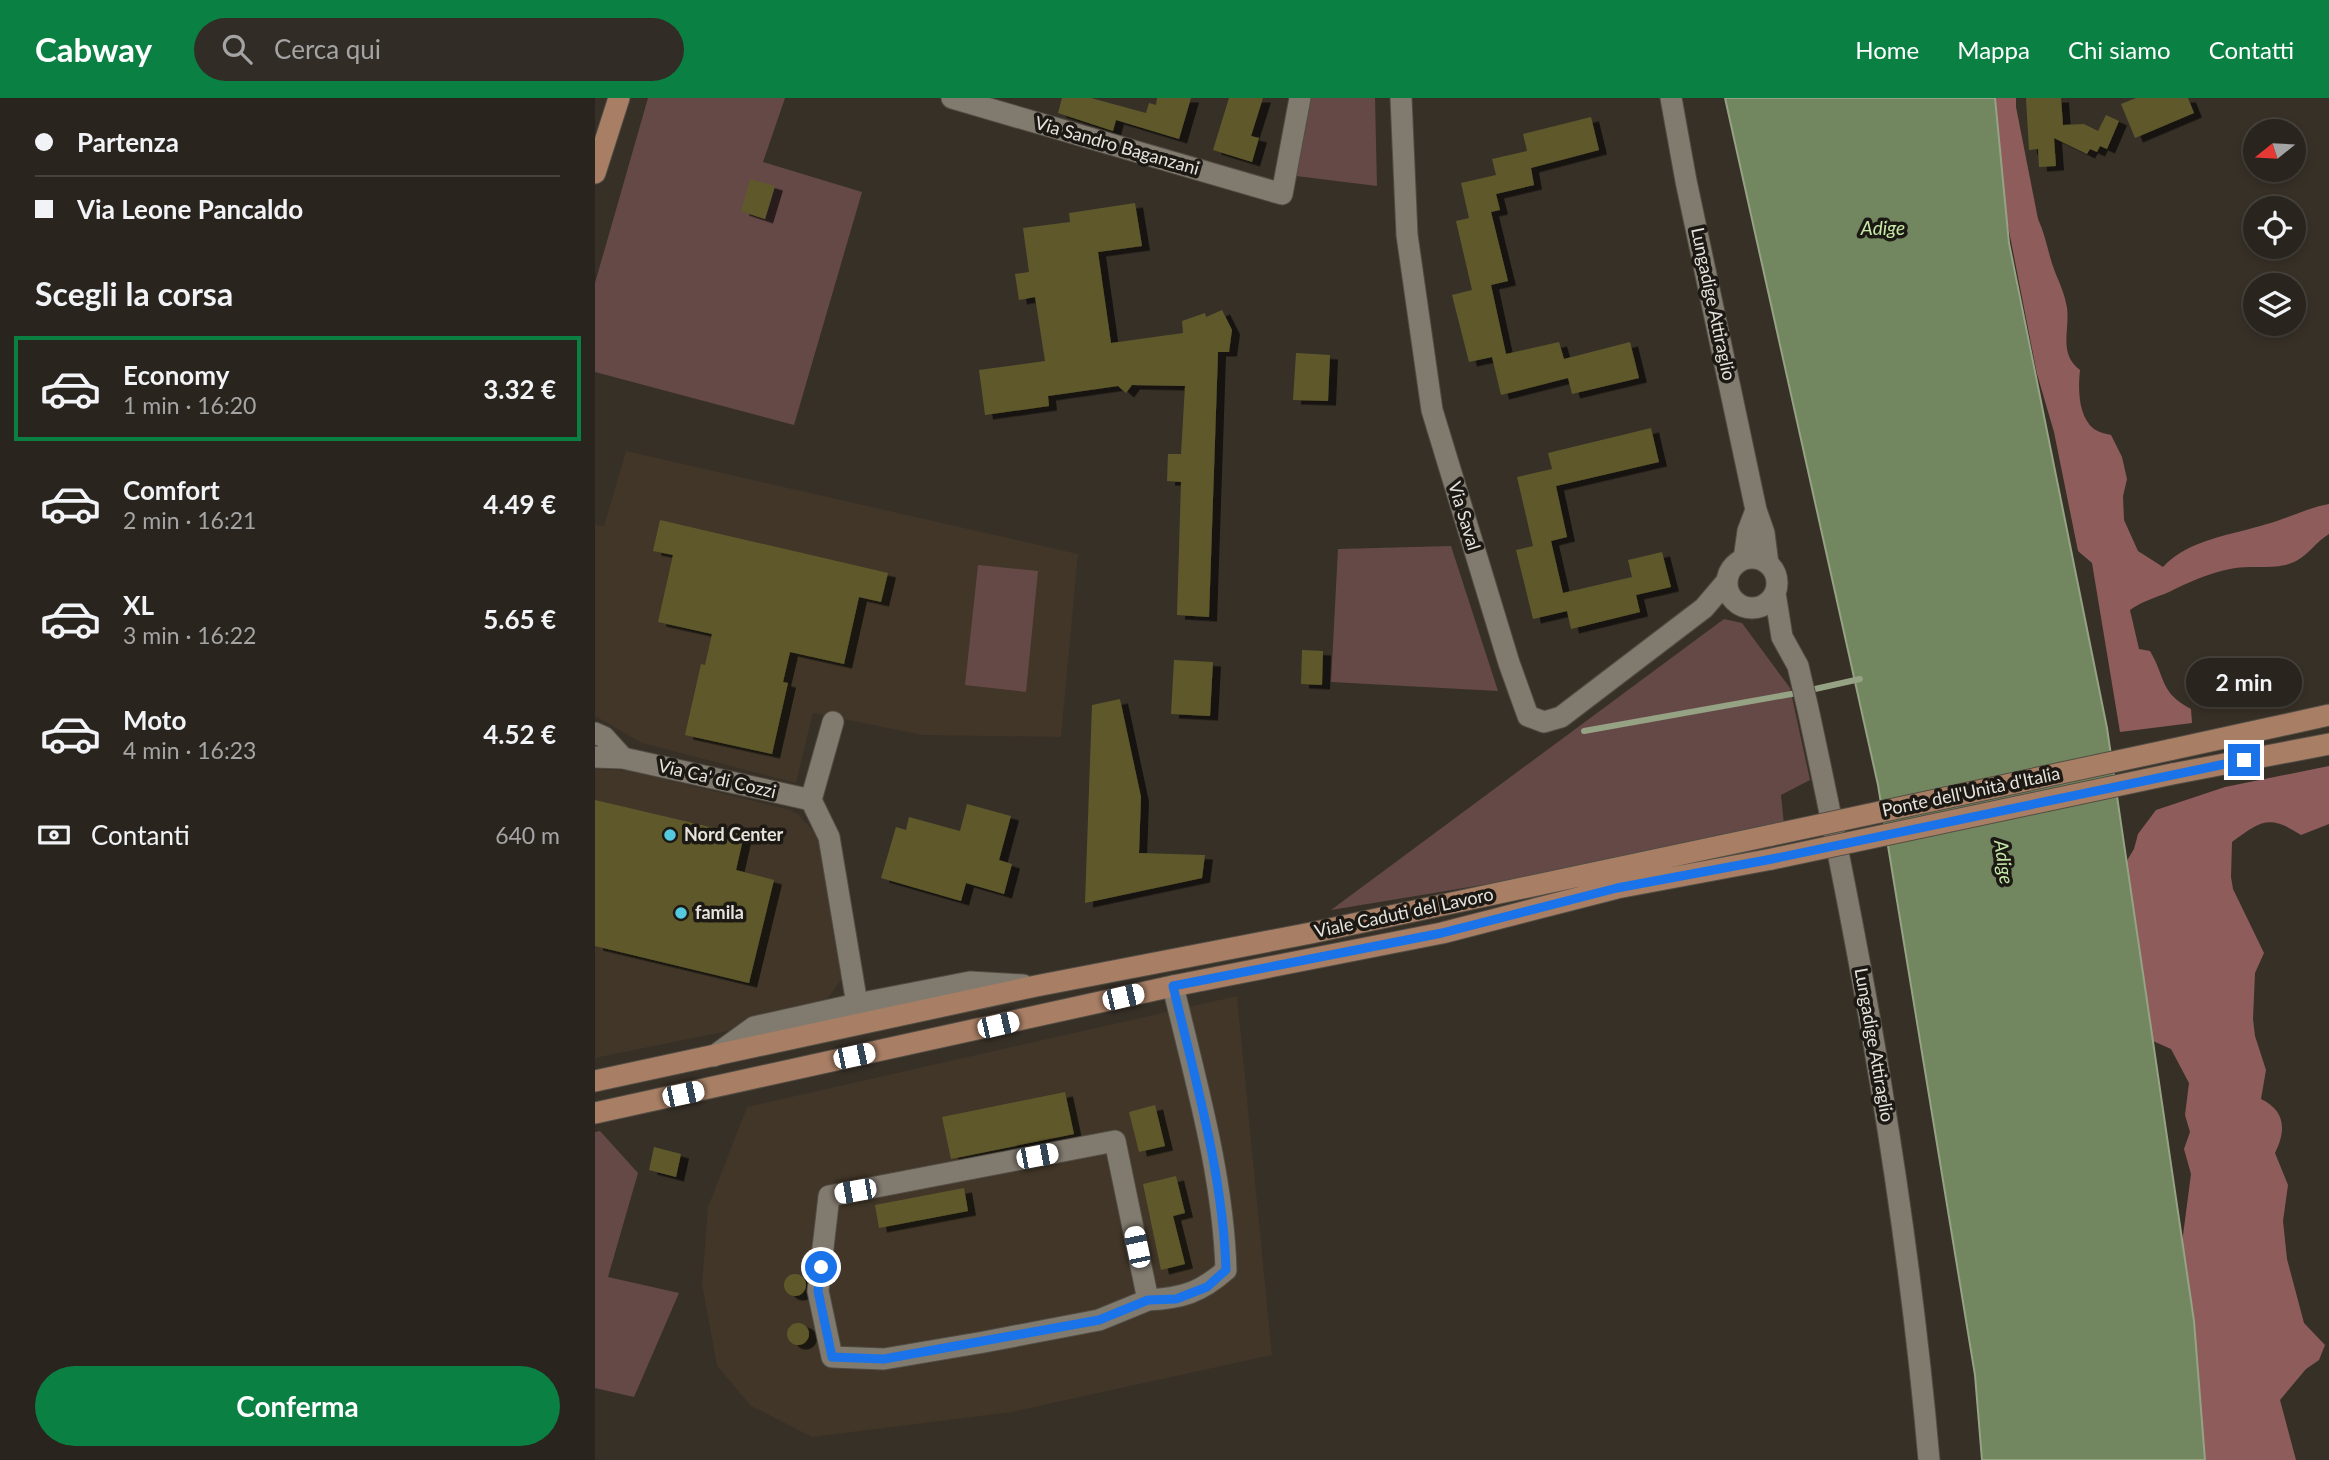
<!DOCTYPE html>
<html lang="it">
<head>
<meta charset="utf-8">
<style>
	:root { --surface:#29241d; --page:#312c26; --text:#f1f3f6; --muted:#a5a4a4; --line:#45413b; --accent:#0b8043 }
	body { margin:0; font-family:Lato,sans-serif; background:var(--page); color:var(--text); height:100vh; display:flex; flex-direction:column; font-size:26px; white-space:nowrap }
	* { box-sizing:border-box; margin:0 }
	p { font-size:23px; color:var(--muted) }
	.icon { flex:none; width:38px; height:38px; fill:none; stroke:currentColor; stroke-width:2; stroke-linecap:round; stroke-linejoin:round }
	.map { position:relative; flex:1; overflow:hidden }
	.panel { display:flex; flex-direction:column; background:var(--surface); width:595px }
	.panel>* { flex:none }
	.hud { display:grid; align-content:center; height:154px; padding:0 35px; background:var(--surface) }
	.needle { width:46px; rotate:252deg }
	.tools { position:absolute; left:1648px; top:21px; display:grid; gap:14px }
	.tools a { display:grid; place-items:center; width:63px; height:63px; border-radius:50%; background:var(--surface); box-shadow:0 4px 10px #0003,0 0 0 2px var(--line); font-size:35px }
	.end { position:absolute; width:32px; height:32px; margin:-16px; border:9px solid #1a73e8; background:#fff; box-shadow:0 0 0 4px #fff }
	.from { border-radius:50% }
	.bubble { position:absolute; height:49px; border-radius:24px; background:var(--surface); box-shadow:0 4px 10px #0003,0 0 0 2px var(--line); font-size:23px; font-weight:700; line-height:49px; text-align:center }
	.car { position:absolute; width:21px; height:42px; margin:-21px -10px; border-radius:9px; box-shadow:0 0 5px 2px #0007; background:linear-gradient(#fff 24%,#345 0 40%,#fff 0 76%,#345 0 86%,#fff 0) }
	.hud b { display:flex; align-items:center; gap:24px; height:66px; font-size:26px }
	.hud b+b { border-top:2px solid var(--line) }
	.hud i { width:18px; height:18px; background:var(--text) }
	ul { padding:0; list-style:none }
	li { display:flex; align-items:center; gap:21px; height:105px; margin:0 14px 10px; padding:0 21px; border:4px solid transparent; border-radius:0px }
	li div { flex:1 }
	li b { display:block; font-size:26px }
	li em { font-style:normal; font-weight:700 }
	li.active { border-color:var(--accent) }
	li>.icon { width:63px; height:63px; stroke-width:1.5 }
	h2 { padding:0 35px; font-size:32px; line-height:84px }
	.pay { display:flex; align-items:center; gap:18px; height:77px; padding:0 35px; font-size:26px }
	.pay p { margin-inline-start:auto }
	.button { display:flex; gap:14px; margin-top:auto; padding:14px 35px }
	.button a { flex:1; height:80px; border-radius:42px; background:var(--accent); color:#fff; font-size:28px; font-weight:700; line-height:80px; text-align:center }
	header { display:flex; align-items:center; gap:42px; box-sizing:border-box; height:98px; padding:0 35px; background:var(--accent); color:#fff }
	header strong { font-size:33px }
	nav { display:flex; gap:38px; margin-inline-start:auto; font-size:24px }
	.search { width:490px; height:63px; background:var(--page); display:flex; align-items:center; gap:18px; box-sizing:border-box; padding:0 24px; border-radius:38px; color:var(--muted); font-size:26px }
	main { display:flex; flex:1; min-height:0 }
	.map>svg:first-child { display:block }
</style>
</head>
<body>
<header>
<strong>Cabway</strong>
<div class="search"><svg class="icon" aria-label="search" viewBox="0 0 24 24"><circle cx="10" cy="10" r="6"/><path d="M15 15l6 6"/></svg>Cerca qui</div>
<nav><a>Home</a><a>Mappa</a><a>Chi siamo</a><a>Contatti</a></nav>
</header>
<main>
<section class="panel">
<div class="hud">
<b><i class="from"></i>Partenza</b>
<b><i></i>Via Leone Pancaldo</b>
</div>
<h2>Scegli la corsa</h2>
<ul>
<li class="active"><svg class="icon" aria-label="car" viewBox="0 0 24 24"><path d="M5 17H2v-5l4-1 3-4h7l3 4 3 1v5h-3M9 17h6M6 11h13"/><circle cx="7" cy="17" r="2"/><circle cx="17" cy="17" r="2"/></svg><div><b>Economy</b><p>1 min · 16:20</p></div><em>3.32 €</em></li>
<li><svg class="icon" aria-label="car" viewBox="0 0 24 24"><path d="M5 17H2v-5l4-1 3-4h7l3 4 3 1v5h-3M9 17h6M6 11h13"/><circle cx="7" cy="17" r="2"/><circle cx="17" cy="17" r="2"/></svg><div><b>Comfort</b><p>2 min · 16:21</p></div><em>4.49 €</em></li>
<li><svg class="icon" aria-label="car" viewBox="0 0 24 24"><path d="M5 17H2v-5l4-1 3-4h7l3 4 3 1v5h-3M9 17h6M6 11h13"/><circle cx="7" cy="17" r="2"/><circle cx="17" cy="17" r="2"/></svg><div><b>XL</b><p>3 min · 16:22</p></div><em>5.65 €</em></li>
<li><svg class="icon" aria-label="car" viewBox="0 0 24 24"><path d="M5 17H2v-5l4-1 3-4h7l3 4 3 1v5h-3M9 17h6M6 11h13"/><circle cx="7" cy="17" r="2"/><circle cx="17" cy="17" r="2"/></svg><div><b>Moto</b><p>4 min · 16:23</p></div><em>4.52 €</em></li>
</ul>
<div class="pay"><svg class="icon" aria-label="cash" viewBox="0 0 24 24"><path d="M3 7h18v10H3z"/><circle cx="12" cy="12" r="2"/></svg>Contanti<p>640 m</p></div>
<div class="button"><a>Conferma</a></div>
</section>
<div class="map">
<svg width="1734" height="1362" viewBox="0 0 1734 1362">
	<defs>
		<filter id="shadow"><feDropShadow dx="8" dy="4.5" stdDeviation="0" flood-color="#0009"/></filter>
	</defs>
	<rect width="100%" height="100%" fill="#373027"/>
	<!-- built -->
	<path fill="#413627" d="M31,353L483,456L466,639L327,637L218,615L201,685L47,645L0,618V427L9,428Z
		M3,671L36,673L196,712L204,717L232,748L249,878L222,915L0,960V672Z
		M642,898L677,1257L417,1314L217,1339L156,1308L122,1268L107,1186L113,1109L152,1009Z"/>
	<!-- green -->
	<path fill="#654947" d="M53,0H190L168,64L267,94L199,327L0,274V185Z
		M714,0H780L782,88L701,78Z
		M856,448L903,593L736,584L743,451Z
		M383,467L443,473L431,594L370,587Z
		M1129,521L1147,525L1195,590L1215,682L1186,697L1190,737L736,812Z
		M5,1033L43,1075L13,1179L84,1195L39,1299L0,1290V1034Z"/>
	<!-- forest -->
	<path fill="#8e5d5b" d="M1388,0H1421V9L1443,121C1451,138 1453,156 1460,174C1465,186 1470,197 1472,210C1475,233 1463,255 1485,272C1483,291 1483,318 1499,331C1503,334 1511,336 1516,337L1527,359L1532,381L1528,398L1529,422L1543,453L1568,469C1594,441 1637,437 1672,426C1694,420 1712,410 1734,406V436C1718,446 1710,463 1690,467C1673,471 1653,467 1635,471C1614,475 1594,484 1574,494C1560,500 1547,503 1535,512L1544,551L1555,553C1571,580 1564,594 1596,611L1597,625L1525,634L1497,465L1483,453L1459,334L1442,276Z
		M1734,668V726L1706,737C1674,716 1666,723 1637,744L1636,779L1638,791L1669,855L1660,875L1658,921L1660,938L1671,972L1666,1001C1691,1013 1691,1033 1680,1055L1693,1087L1688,1123L1692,1161L1709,1225L1730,1247L1724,1262L1711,1271L1685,1302L1701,1362H1572V1260L1596,1076L1589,1051L1595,1034L1590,1017L1594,985L1576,951L1558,943L1550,932L1547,868L1532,848L1522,779L1539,751L1543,736L1561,712L1630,689Z"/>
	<!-- water -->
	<path fill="#72875f" stroke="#95a284" stroke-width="2" d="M1130,0H1400L1414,145L1512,630L1599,1223L1610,1362H1387L1380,1277L1283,687Z"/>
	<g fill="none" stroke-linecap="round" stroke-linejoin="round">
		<!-- stream -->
		<path stroke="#95a284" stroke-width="6" d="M989,633L1202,595L1265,581"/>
	</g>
	<!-- building -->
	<path fill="#5e592c" filter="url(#shadow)" d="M467,0H496L551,15L554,5L561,7L562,0H596L584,41L521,22L518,33L463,15Z
		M634,0H668L656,38L664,40L657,64L618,52Z
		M1431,0H1466L1468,27L1489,26L1503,33L1511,17L1524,23L1512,51L1505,48L1502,54L1495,51L1492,56L1459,40L1461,68L1444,69L1443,51L1434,52Z
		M1541,0H1593L1599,15L1540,40L1526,6Z
		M996,19L1004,52L936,70L939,87L901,96L905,112L896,114L913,183L896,187L911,256L964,244L969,261L1035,244L1044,280L977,296L973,280L906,297L897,259L874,264L857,197L877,192L861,123L874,120L866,85L901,77L897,61L932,53L928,36Z
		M155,81L180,88L170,121L146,113Z
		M540,105L547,148L503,154L516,245L588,235L587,223L610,215L611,219L627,212L637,232L634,254H623L614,519L582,517L586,384L572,383L573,356H586L590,288L537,287L531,295L523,288L453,298L454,308L390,317L384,272L450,263L440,199L424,202L420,176L434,174L428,130L475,124L474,115Z
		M701,255L735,257L733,303L698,302Z
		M1056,330L1064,364L961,388L972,439L956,443L968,495L1037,479L1033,462L1067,454L1076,489L1041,497L1045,514L976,531L972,513L938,521L921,452L938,448L922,379L957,371L953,355Z
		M65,422L293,475L286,504L264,499L249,566L195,554L188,584L193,585L177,656L90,637L106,566L110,567L117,536L63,524L78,457L58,453Z
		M707,552L728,553L727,587L706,586Z
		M579,562L618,564L615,618L576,616Z
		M525,601L546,699L544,755L610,757L607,780L490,805L497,607Z
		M0,702L149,737L141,772L179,782L154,885L0,848Z
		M372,706L416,718L404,762L417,766L409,796L371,785L366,803L286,780L301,729L311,732L314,719L365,733Z
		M470,994L479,1036L356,1061L347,1019Z
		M560,1007L570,1048L544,1054L534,1014Z
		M59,1049L86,1056L81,1079L54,1072Z
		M581,1078L590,1115L578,1118L590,1166L566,1172L548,1086Z
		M369,1090L373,1113L284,1130L280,1107Z
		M189 1187a11 11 0 1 1 22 0a11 11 0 1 1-22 0Z
		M192 1236a11 11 0 1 1 22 0a11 11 0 1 1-22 0Z"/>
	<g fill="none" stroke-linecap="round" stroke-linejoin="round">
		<!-- minor casing -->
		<g stroke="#524d44" stroke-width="23">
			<path id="minor" d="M357,0L687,96L705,0
				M806,0L812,137L837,312L914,565L933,618L949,624L966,619L1109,510L1132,483
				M1076,0L1091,83L1161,412L1169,435L1173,466
				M1132 485a25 25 0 1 1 50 0a25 25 0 1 1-50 0Z
				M1149,461L1153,433L1161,412
				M1180,495L1187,539L1203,568L1213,611C1267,859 1312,1109 1334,1362
				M238,624L216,702L234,739L262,906
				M0,635L9,639L28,660
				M0,659L28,660L216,702
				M119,958L159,929L262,906L375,884L428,887
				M553,1202L504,1222L389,1244L289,1261L237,1259L223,1193L234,1098L520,1043L553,1202C587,1200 605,1195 631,1172C628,1076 600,981 578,888"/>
		</g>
		<!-- major casing -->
		<g stroke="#524d44" stroke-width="23">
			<path id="major" d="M0,75L24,0
				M1574,652L1734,617
				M1577,676L1734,646
				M0,983L441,888L716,835L1177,737
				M0,1015L578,888L847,835L1022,790L1177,761"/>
		</g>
		<!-- minor -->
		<use href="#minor" stroke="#817a6f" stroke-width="21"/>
		<!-- major -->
		<use href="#major" stroke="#a87f65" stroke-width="21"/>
		<!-- major-bridge casing -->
		<g stroke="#524d44" stroke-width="23" stroke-linecap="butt">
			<path id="major-bridge" d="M1177,737L1574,652
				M1177,761L1577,676"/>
		</g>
		<!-- major-bridge -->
		<use href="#major-bridge" stroke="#a87f65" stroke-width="21"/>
	</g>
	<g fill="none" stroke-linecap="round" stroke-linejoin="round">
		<!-- route -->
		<path stroke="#1a73e8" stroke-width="9" d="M226,1169L223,1193L237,1259L289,1261L504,1222L553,1202L581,1201L612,1189L631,1172C628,1076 600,981 578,888L847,835L1022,790L1177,761L1649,662"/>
	</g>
	<!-- markers -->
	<g fill="#55cadf" stroke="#1c1914" stroke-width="2.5">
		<circle cx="75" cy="737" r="7"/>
		<circle cx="86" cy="815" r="7"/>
	</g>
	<g text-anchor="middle" stroke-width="7" stroke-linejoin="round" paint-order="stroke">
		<!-- street labels -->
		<g font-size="18" fill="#e6e2dc" stroke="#1c1914">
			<text transform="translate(522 48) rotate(16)" y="6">Via Sandro Baganzani</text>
			<text transform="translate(1118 206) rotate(78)" y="6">Lungadige Attiraglio</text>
			<text transform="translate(869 418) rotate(73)" y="6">Via Saval</text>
			<text transform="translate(122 681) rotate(13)" y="6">Via Ca' di Cozzi</text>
			<text transform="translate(1376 694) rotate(-12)" y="6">Ponte dell'Unità d'Italia</text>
			<text transform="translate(809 815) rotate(-12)" y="6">Viale Caduti del Lavoro</text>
			<text transform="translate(1279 947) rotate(80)" y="6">Lungadige Attiraglio</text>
		</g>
		<!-- poi labels -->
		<g font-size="18" font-weight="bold" fill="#e6e2dc" stroke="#1c1914" text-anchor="start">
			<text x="89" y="743">Nord Center</text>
			<text x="100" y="821">famila</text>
		</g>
		<!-- water labels -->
		<g font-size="19" font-style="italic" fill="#c8eba9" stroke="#1c1914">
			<text x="1288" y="137">Adige</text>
			<text transform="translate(1409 764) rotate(82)" y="7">Adige</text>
		</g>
	</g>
</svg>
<div class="tools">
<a><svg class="needle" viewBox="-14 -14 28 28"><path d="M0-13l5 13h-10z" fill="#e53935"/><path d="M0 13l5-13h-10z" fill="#a5a4a4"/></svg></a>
<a><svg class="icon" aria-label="locate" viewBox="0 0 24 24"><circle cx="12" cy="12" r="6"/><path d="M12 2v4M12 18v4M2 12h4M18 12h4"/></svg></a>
<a><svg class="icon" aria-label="layers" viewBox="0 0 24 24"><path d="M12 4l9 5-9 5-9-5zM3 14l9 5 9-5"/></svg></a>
</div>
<i class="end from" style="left:226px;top:1169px"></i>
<i class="end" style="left:1649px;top:662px"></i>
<div class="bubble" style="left:1591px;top:560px;width:116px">2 min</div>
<i class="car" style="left:528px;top:899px;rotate:77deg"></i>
<i class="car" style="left:403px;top:927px;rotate:77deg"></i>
<i class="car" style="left:259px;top:958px;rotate:78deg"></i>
<i class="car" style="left:88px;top:996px;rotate:78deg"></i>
<i class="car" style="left:442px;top:1058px;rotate:79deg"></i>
<i class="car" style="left:260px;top:1093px;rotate:260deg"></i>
<i class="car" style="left:542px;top:1149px;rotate:348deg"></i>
</div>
</main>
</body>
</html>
